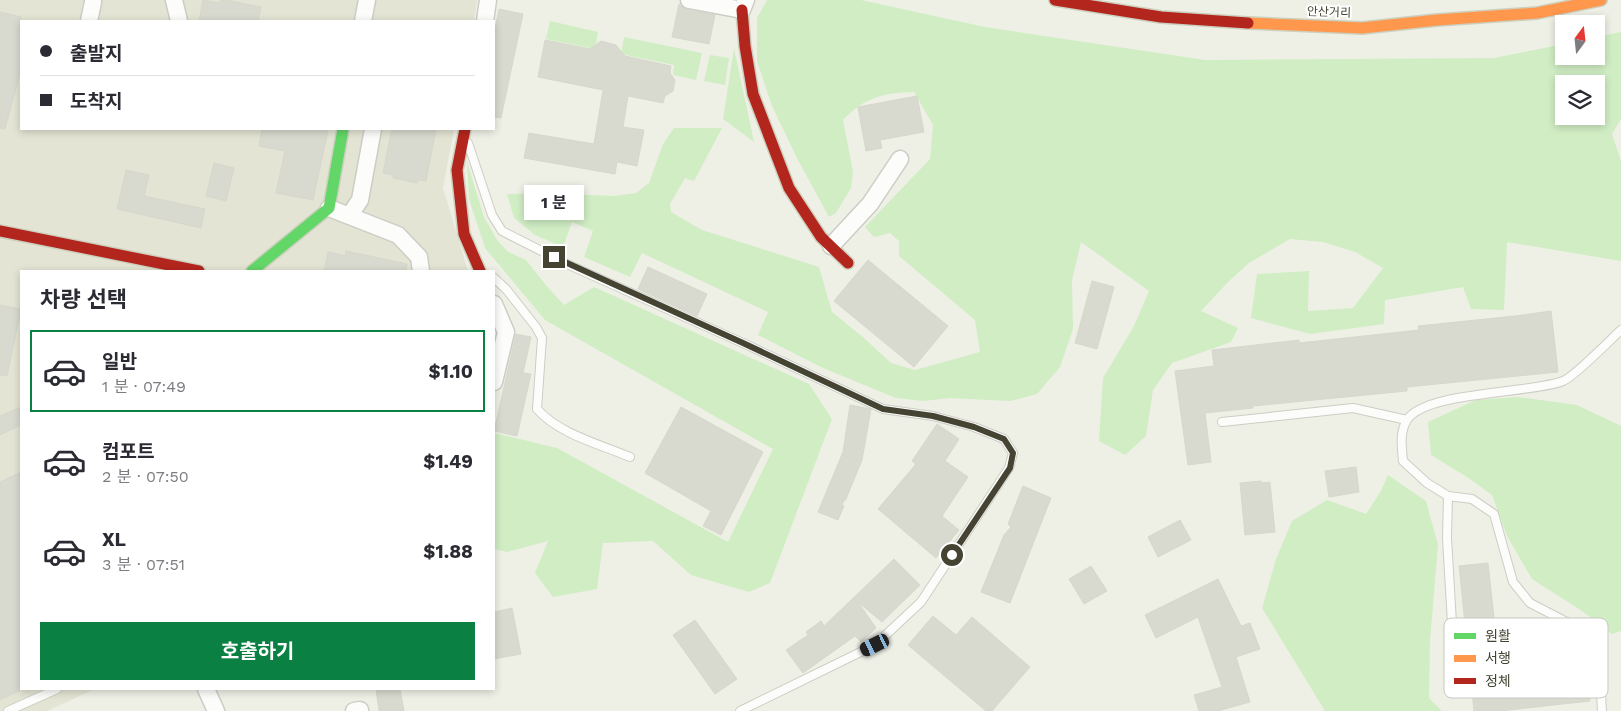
<!DOCTYPE html>
<html lang="ko">
<head>
<meta charset="utf-8">
<style>
	:root { --surface:#fff; --page:#f7f7f7; --text:#2b2b33; --muted:#7c7c81; --line:#e1e1e2; --accent:#0b8043 }
	body { margin:0; font-family:"Work Sans","Noto Sans KR",sans-serif; background:var(--page); color:var(--text); height:100vh; display:flex; flex-direction:column; font-size:19px; white-space:nowrap }
	* { box-sizing:border-box; margin:0 }
	p { font-size:16px; color:var(--muted) }
	.icon { flex:none; width:28px; height:28px; fill:none; stroke:currentColor; stroke-width:2; stroke-linecap:round; stroke-linejoin:round }
	.map { position:relative; flex:1; overflow:hidden }
	.details { position:absolute; left:20px; top:270px; width:475px; height:420px; display:flex; flex-direction:column; background:var(--surface); border-radius:0px; box-shadow:0 2px 8px #0003 }
	.details>* { flex:none }
	.guide { position:absolute; left:20px; top:20px; width:475px; height:110px; border-radius:0px; box-shadow:0 2px 8px #0003; display:grid; align-content:center; height:110px; padding:0 20px; background:var(--surface) }
	.needle { width:32px; rotate:15deg }
	.buttons { position:absolute; left:1555px; top:15px; display:grid; gap:10px }
	.buttons a { display:grid; place-items:center; width:50px; height:50px; border-radius:0px; background:var(--surface); box-shadow:0 2px 8px #0003; font-size:25px }
	.end { position:absolute; width:22px; height:22px; margin:-11px; border:6px solid #454433; background:#fff; box-shadow:0 0 0 2px #fff }
	.from { border-radius:50% }
	.bubble { position:absolute; height:35px; border-radius:0px; background:var(--surface); box-shadow:0 2px 8px #0003; font-size:16px; font-weight:700; line-height:35px; text-align:center }
	.car { position:absolute; width:15px; height:30px; margin:-15px -8px; border-radius:6px; box-shadow:0 0 4px 1px #0007; background:linear-gradient(#222 24%,#8ab4d8 0 40%,#222 0 76%,#8ab4d8 0 86%,#222 0) }
	.guide b { display:flex; align-items:center; gap:18px; height:48px; font-size:19px }
	.guide b+b { border-top:1px solid var(--line) }
	.guide i { width:12px; height:12px; background:var(--text) }
	ul { padding:0; list-style:none }
	li { display:flex; align-items:center; gap:15px; height:82px; margin:0 10px 8px; padding:0 10px; border:2px solid transparent; border-radius:0px }
	li div { flex:1 }
	li b { display:block; font-size:19px }
	li em { font-style:normal; font-weight:700 }
	li.selected { border-color:var(--accent) }
	li>.icon { width:45px; height:45px; stroke-width:1.5 }
	h2 { padding:0 20px; font-size:22px; line-height:60px }
	.primary-button { display:flex; gap:10px; margin-top:auto; padding:10px 20px }
	.primary-button a { flex:1; height:58px; border-radius:0px; background:var(--accent); color:#fff; font-size:20px; font-weight:700; line-height:58px; text-align:center }
	.map>svg:first-child { display:block }
</style>
</head>
<body>
<div class="map">
<svg width="1621" height="711" viewBox="0 0 1621 711">
	<rect width="100%" height="100%" fill="#eef0e6"/>
	<!-- residential -->
	<path fill="#e3e4d3" d="M0,0H477V2L474,21H21V129H454L443,188L468,271H21V689H95L47,711H0Z"/>
	<!-- green -->
	<path fill="#d0edc4" fill-rule="evenodd" d="M767,0H861L985,27L1205,60L1494,58L1564,44V56H1596V37L1621,32V119L1612,134L1621,161V261L1507,242L1504,310L1471,309L1463,287L1385,300L1384,324L1310,334L1251,318L1257,274L1309,271L1308,311L1353,308L1383,268L1355,252L1323,242L1290,239L1249,263L1228,282L1201,311L1238,328L1231,342L1172,363L1153,390L1146,436L1125,455L1099,441L1103,378L1134,326L1149,291L1081,242L1072,280L1073,329L1060,367L1037,394L1010,401L950,398L923,401L896,398L823,368L758,335L768,312L642,253L630,277L584,257L593,231L572,222L563,247L535,235L514,218L507,194L546,193L614,196L636,193L649,183L663,144L674,128H722L694,181L685,178L670,204L671,212L702,230L819,267L832,312L864,338L891,363L915,370L980,352L975,320L899,256V241L890,233L874,237L865,227L930,159L933,125L914,92C883,93 865,97 843,120L853,172L851,188L836,213L829,217L798,160L772,106L757,61V18ZM1564,84H1596V116H1564Z
		M550,21L598,32L595,49L546,39Z
		M624,37L702,53L696,80L673,75L674,65L621,54Z
		M734,48L754,142L723,119Z
		M710,55L729,58L725,85L704,81Z
		M467,162L484,217L497,240L508,252L526,260L545,284L564,305L594,287L809,384L832,419L770,583L749,592L691,575L653,541L603,543L597,589L553,597L535,573L548,541L507,552L494,549V433L557,448L728,542L773,449L545,320L485,248L469,199Z
		M1518,397L1577,405L1621,426V631L1612,634L1582,611L1532,579L1507,536L1492,495L1467,477L1431,455L1428,422L1476,400Z
		M1388,475L1426,501L1438,545L1430,641L1429,698L1442,711H1325L1262,608L1276,559L1292,521L1327,500L1366,514L1381,491Z"/>
	<!-- building -->
	<path fill="#d8d9cf" stroke="#d7d7cc" d="M203,0L220,3V0H226L261,7L258,21H199Z
		M679,4L687,10L715,15L709,44L672,37Z
		M499,9L523,14L501,118L494,117V34Z
		M0,12L21,17V69L5,129L0,128Z
		M545,40L590,49L601,41L616,45L625,56L671,66L670,73L675,80L673,91L665,96L663,103L628,96L623,127L644,130L637,166L617,162L615,174L524,158L529,133L594,144L603,90L538,77Z
		M917,96L924,132L880,140L882,148L866,151L858,107Z
		M262,129H318L328,131L313,200L276,193L285,151L259,146Z
		M392,129H436L426,181L418,180L417,183L393,178V175L383,173Z
		M214,163L234,168L226,201L206,196Z
		M126,170L149,175L144,196L205,209L201,228L117,209Z
		M346,251L407,264L406,271H324L328,252L345,256Z
		M868,260L948,326L914,367L834,301Z
		M648,267L707,294L697,316L638,289Z
		M1092,281L1114,287L1097,349L1075,343Z
		M0,305L21,309L7,376L0,375Z
		M1551,311L1558,372L1407,387V391L1253,406V408L1205,413L1211,462L1188,465L1175,371L1214,366L1212,350L1299,340V343L1419,330L1418,326L1515,316Z
		M516,334L531,337L523,373L531,374L517,436L494,431Z
		M850,405L871,409L862,460L846,499L842,504L844,506L838,520L818,512L843,452Z
		M21,407V425L0,435V416Z
		M681,407L763,452L721,535L703,526L711,511L645,473Z
		M937,424L959,439L945,461L968,477L942,516L959,530L936,558L878,509L916,464L912,461Z
		M1356,467L1359,492L1329,497L1325,471Z
		M21,472V690L0,700V482Z
		M1261,481L1262,483L1270,482L1275,532L1245,535L1240,483Z
		M1023,486L1051,498L1010,603L981,592L1004,535L1011,527L1008,524Z
		M1180,520L1191,540L1158,557L1148,537Z
		M894,559L920,585L882,622L858,602L876,628L861,642L855,636L803,673L786,650L808,635L806,632L821,621L824,626Z
		M1488,563L1498,654L1559,648L1562,671L1586,668L1590,701L1500,711H1474L1459,566Z
		M1091,566L1107,591L1084,604L1069,579Z
		M1218,579L1241,626L1250,623L1260,649L1236,657L1250,702L1218,711H1199L1194,695L1222,687L1198,617L1156,638L1145,615Z
		M512,608L521,654L494,659V612Z
		M933,616L956,635L972,617L1030,667L992,711H986L908,645Z
		M695,620L737,679L715,694L673,635Z
		M376,689H400L404,711H379Z"/>
	<g fill="none" stroke-linecap="round" stroke-linejoin="round">
		<!-- lane casing -->
		<g stroke="#cccdc4" stroke-width="10">
			<path id="lane" d="M468,143L492,215L502,231L567,264L743,343L883,409L933,416L974,427L1004,439L1013,453L1009,468L921,602L875,645L740,711
				M494,278L506,289L536,327L542,338L537,409C559,434 599,444 630,457
				M1222,422L1353,408L1407,420
				M1448,496L1447,538L1455,675
				M8,711L57,689
				M1602,711L1598,644L1588,633L1530,603L1513,582L1494,514L1472,499L1448,496L1427,483L1403,461C1402,448 1399,433 1407,420C1425,391 1530,394 1563,381C1574,377 1610,340 1621,330"/>
		</g>
		<!-- street casing -->
		<g stroke="#cccdc4" stroke-width="19">
			<path id="street" d="M174,0L179,21
				M689,0L742,10L746,0
				M89,21L93,2
				M363,21L367,0
				M485,21L488,0
				M329,208L398,235L419,257L421,271
				M349,216L360,200L373,129
				M831,246L870,204L900,159
				M494,304L506,332L494,382
				M206,689L216,711
				M354,711L360,710"/>
		</g>
		<!-- fast casing -->
		<g stroke="#ced0bf" stroke-width="14">
			<path id="fast" d="M252,271L329,208L343,129"/>
		</g>
		<!-- slow casing -->
		<g stroke="#ced0bf" stroke-width="14">
			<path id="slow" d="M1248,23L1362,28L1437,20L1537,13L1601,0"/>
		</g>
		<!-- jam casing -->
		<g stroke="#ced0bf" stroke-width="14">
			<path id="jam" d="M1055,0L1161,17L1248,23
				M742,10L745,46L753,94L789,188L821,237L848,263
				M465,129L457,170L464,234L480,271
				M0,231L199,271"/>
		</g>
		<!-- lane -->
		<use href="#lane" stroke="#fcfdfb" stroke-width="8"/>
		<!-- street -->
		<use href="#street" stroke="#fcfdfb" stroke-width="16"/>
		<!-- fast -->
		<use href="#fast" stroke="#63d668" stroke-width="11"/>
		<!-- slow -->
		<use href="#slow" stroke="#ff974d" stroke-width="11"/>
		<!-- jam -->
		<use href="#jam" stroke="#b3261e" stroke-width="11"/>
	</g>
	<g fill="none" stroke-linecap="round" stroke-linejoin="round">
		<!-- route -->
		<path stroke="#454433" stroke-width="6" d="M554,257L743,343L883,409L933,416L974,427L1004,439L1013,453L1010,468L952,555"/>
	</g>
	<g text-anchor="middle" stroke-width="4" stroke-linejoin="round" paint-order="stroke">
		<!-- street labels -->
		<g font-size="12" fill="#454433" stroke="#fff">
			<text transform="translate(1329 12) rotate(2)" y="4">안산거리</text>
		</g>
	</g>
	<!-- legend -->
	<rect x="1444" y="618" width="164" height="80" rx="8" fill="#fff" stroke="#c7c7c2" stroke-width="1"/>
	<rect x="1454" y="633" width="22" height="6" fill="#63d668"/>
	<rect x="1454" y="655" width="22" height="7" fill="#ff974d"/>
	<rect x="1454" y="678" width="22" height="6" fill="#b3261e"/>
	<g font-size="14" fill="#454433">
		<text x="1485" y="641">원활</text>
		<text x="1485" y="663">서행</text>
		<text x="1485" y="686">정체</text>
	</g>
</svg>
<div class="buttons">
<a><svg class="needle" viewBox="-14 -14 28 28"><path d="M0-13l5 13h-10z" fill="#e53935"/><path d="M0 13l5-13h-10z" fill="#7c7c81"/></svg></a>
<a><svg class="icon" aria-label="layers" viewBox="0 0 24 24"><path d="M12 4l9 5-9 5-9-5zM3 14l9 5 9-5"/></svg></a>
</div>
<i class="end from" style="left:952px;top:555px"></i>
<i class="end" style="left:554px;top:257px"></i>
<div class="bubble" style="left:524px;top:185px;width:60px">1 분</div>
<i class="car" style="left:875px;top:645px;rotate:244deg"></i>
<div class="guide">
<b><i class="from"></i>출발지</b>
<b><i></i>도착지</b>
</div>
<section class="details">
<h2>차량 선택</h2>
<ul>
<li class="selected"><svg class="icon" aria-label="car" viewBox="0 0 24 24"><path d="M5 17H2v-5l4-1 3-4h7l3 4 3 1v5h-3M9 17h6M6 11h13"/><circle cx="7" cy="17" r="2"/><circle cx="17" cy="17" r="2"/></svg><div><b>일반</b><p>1 분 · 07:49</p></div><em>$1.10</em></li>
<li><svg class="icon" aria-label="car" viewBox="0 0 24 24"><path d="M5 17H2v-5l4-1 3-4h7l3 4 3 1v5h-3M9 17h6M6 11h13"/><circle cx="7" cy="17" r="2"/><circle cx="17" cy="17" r="2"/></svg><div><b>컴포트</b><p>2 분 · 07:50</p></div><em>$1.49</em></li>
<li><svg class="icon" aria-label="car" viewBox="0 0 24 24"><path d="M5 17H2v-5l4-1 3-4h7l3 4 3 1v5h-3M9 17h6M6 11h13"/><circle cx="7" cy="17" r="2"/><circle cx="17" cy="17" r="2"/></svg><div><b>XL</b><p>3 분 · 07:51</p></div><em>$1.88</em></li>
</ul>
<div class="primary-button"><a>호출하기</a></div>
</section>
</div>
</body>
</html>
